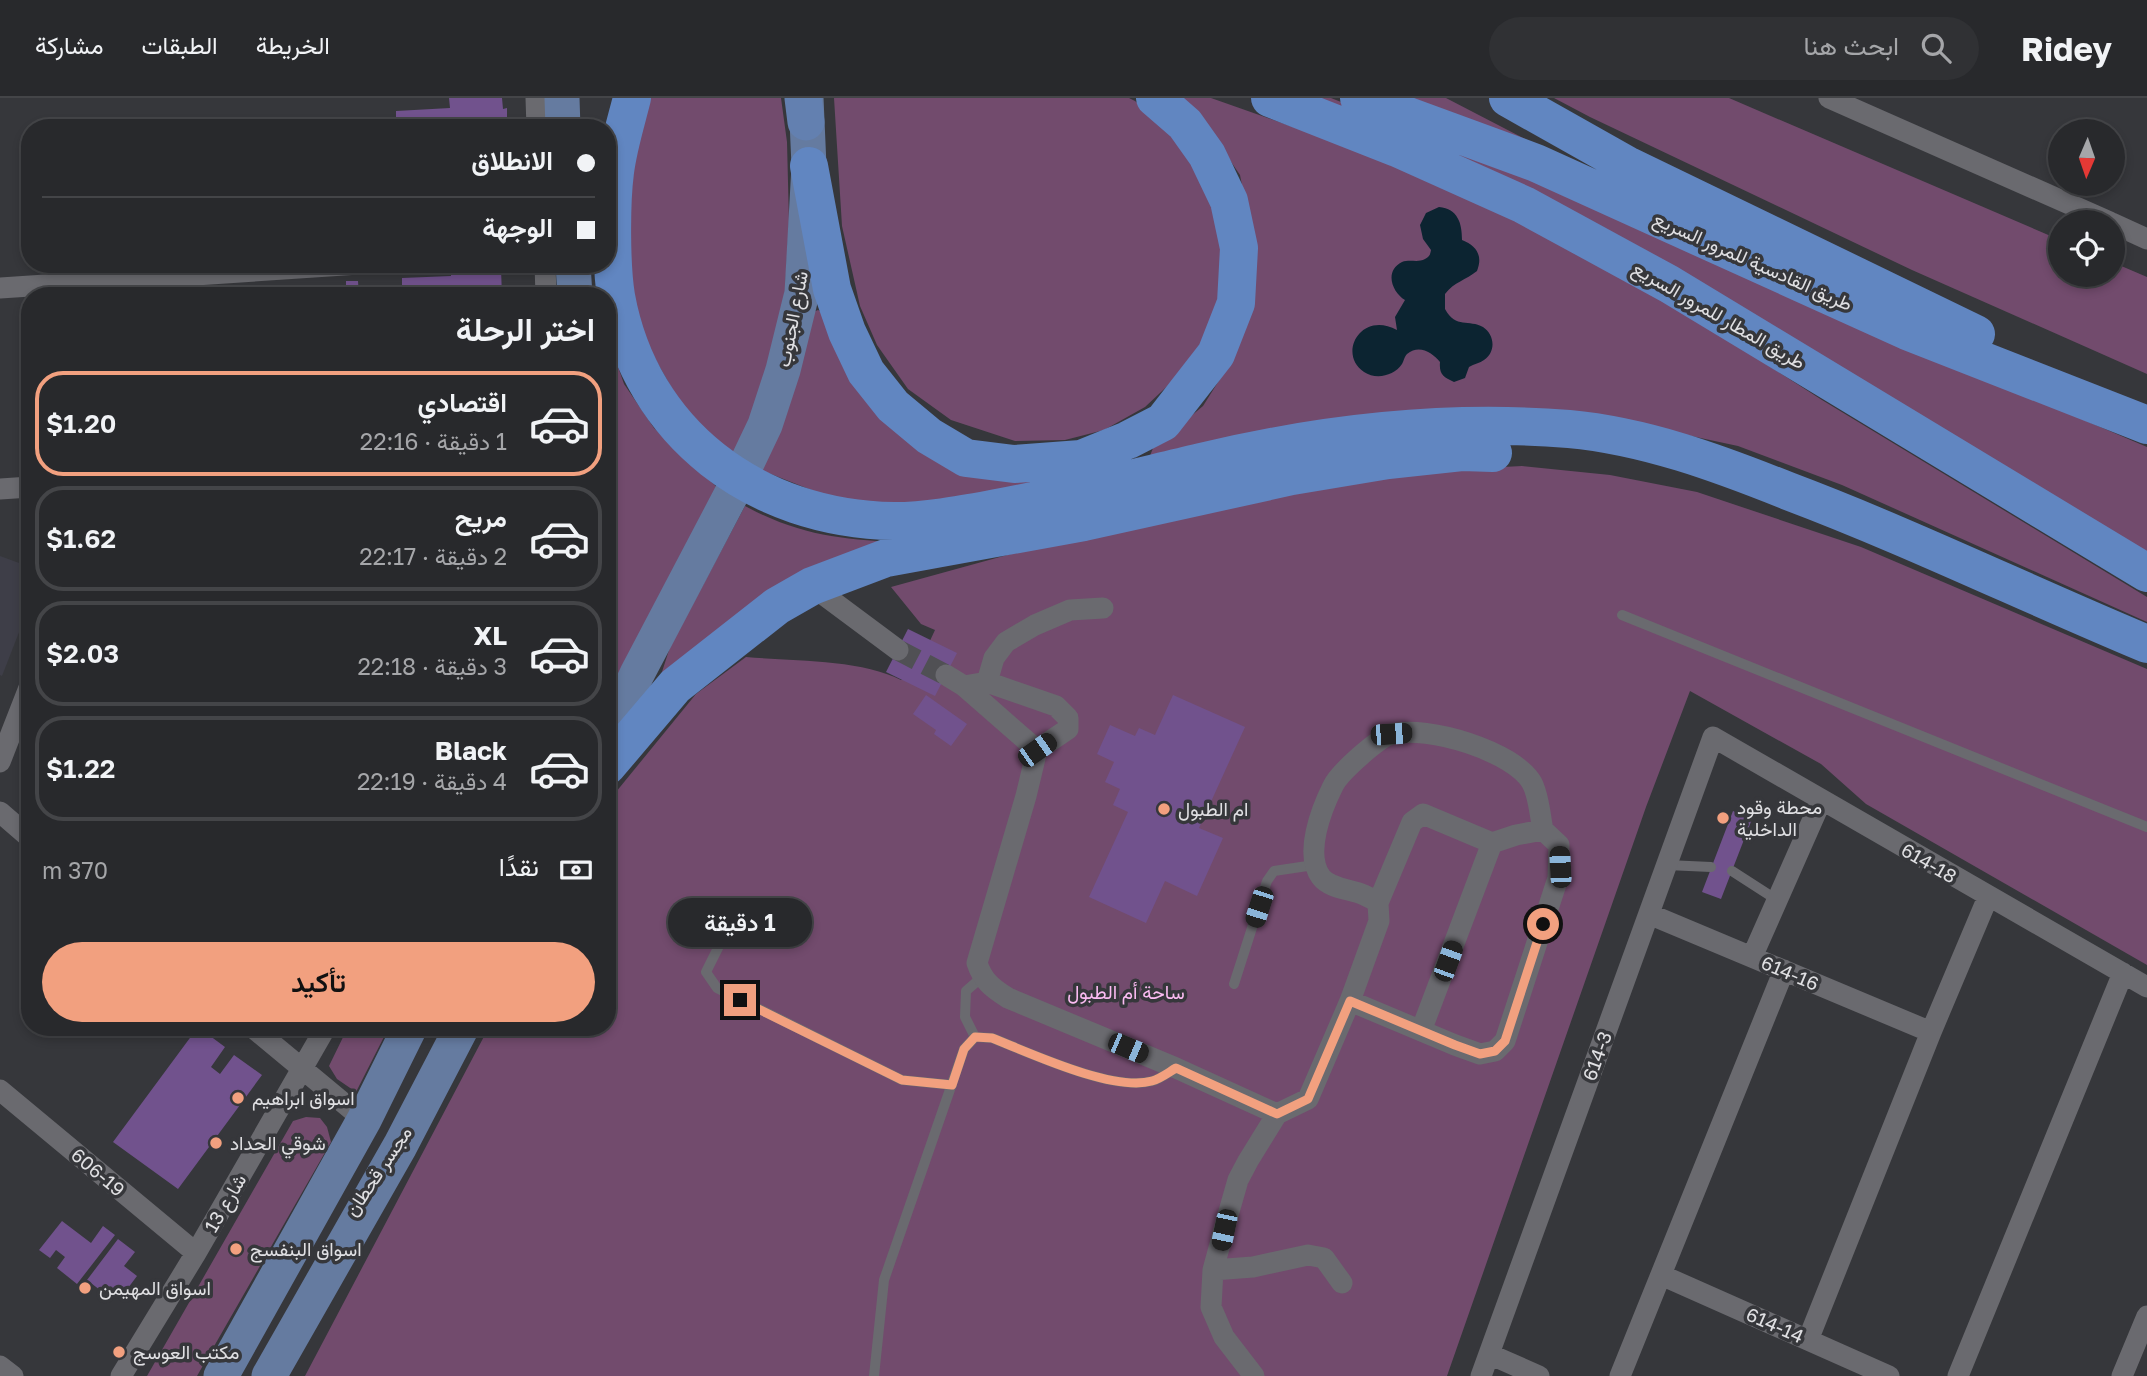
<!DOCTYPE html>
<html lang="ar">
<head>
<meta charset="utf-8">
<style>
	:root { --surface:#28292c; --page:#303134; --text:#f1f3f6; --muted:#a5a6a9; --line:#444548; --accent:#f2a07f }
	body { margin:0; font-family:"Golos Text",Vazirmatn,sans-serif; background:var(--page); color:var(--text); direction:rtl; height:100vh; display:flex; flex-direction:column; font-size:26px; white-space:nowrap }
	* { box-sizing:border-box; margin:0 }
	p { font-size:23px; color:var(--muted) }
	.icon { flex:none; width:38px; height:38px; fill:none; stroke:currentColor; stroke-width:2; stroke-linecap:round; stroke-linejoin:round }
	.map { position:relative; flex:1; overflow:hidden; direction:ltr }
	.sheet { position:absolute; left:21px; top:189px; width:595px; height:749px; display:flex; flex-direction:column; background:var(--surface); border-radius:28px; box-shadow:0 4px 10px #0003,0 0 0 2px var(--line); direction:rtl }
	.sheet>* { flex:none }
	.hud { position:absolute; left:21px; top:21px; width:595px; height:154px; border-radius:28px; box-shadow:0 4px 10px #0003,0 0 0 2px var(--line); direction:rtl; display:grid; align-content:center; height:154px; padding:0 21px; background:var(--surface) }
	.needle { width:46px; rotate:182deg }
	.buttons { position:absolute; left:2048px; top:21px; display:grid; gap:14px }
	.buttons a { display:grid; place-items:center; width:77px; height:77px; border-radius:50%; background:var(--surface); box-shadow:0 4px 10px #0003,0 0 0 2px var(--line); font-size:35px }
	.end { position:absolute; width:32px; height:32px; margin:-16px; border:9px solid #f2a07f; background:#111; box-shadow:0 0 0 4px #111 }
	.from { border-radius:50% }
	.bubble { position:absolute; height:49px; border-radius:24px; background:var(--surface); box-shadow:0 4px 10px #0003,0 0 0 2px var(--line); font-size:23px; font-weight:600; line-height:49px; text-align:center; direction:rtl }
	.car { position:absolute; width:21px; height:42px; margin:-21px -10px; border-radius:9px; box-shadow:0 0 5px 2px #0007; background:linear-gradient(#222 24%,#8ab4d8 0 40%,#222 0 76%,#8ab4d8 0 86%,#222 0) }
	.hud b { display:flex; align-items:center; gap:24px; height:66px; font-size:26px }
	.hud b+b { border-top:2px solid var(--line) }
	.hud i { width:18px; height:18px; background:var(--text) }
	ul { padding:0; list-style:none }
	li { display:flex; align-items:center; gap:21px; height:105px; margin:0 14px 10px; padding:0 7px; border:4px solid var(--line); border-radius:28px }
	li div { flex:1 }
	li b { display:block; font-size:26px }
	li em { font-style:normal; font-weight:600 }
	li.current { border-color:var(--accent) }
	li>.icon { width:63px; height:63px; stroke-width:1.5 }
	h2 { padding:0 21px; font-size:32px; line-height:84px }
	.pay { display:flex; align-items:center; gap:18px; height:77px; padding:0 21px; font-size:26px }
	.pay p { margin-inline-start:auto }
	.action { display:flex; gap:14px; margin-top:auto; padding:14px 21px }
	.action a { flex:1; height:80px; border-radius:42px; background:var(--accent); color:#111; font-size:28px; font-weight:600; line-height:80px; text-align:center }
	header { display:flex; align-items:center; gap:42px; box-sizing:border-box; height:98px; padding:0 35px; background:var(--surface); border-bottom:2px solid var(--line) }
	header strong { font-size:33px }
	nav { display:flex; gap:38px; margin-inline-start:auto; font-size:24px }
	.search { width:490px; height:63px; background:var(--page); display:flex; align-items:center; gap:18px; box-sizing:border-box; padding:0 24px; border-radius:38px; color:var(--muted); font-size:26px }
	.map>svg:first-child { display:block }
</style>
</head>
<body>
<header>
<strong>Ridey</strong>
<div class="search"><svg class="icon" aria-label="search" viewBox="0 0 24 24"><circle cx="10" cy="10" r="6"/><path d="M15 15l6 6"/></svg>ابحث هنا</div>
<nav><a>الخريطة</a><a>الطبقات</a><a>مشاركة</a></nav>
</header>
<div class="map">
<svg width="2147" height="1278" viewBox="0 0 2147 1278">
	<rect width="100%" height="100%" fill="#36373b"/>
	<!-- built -->
	<path fill="#3e3e48" d="M0,458L30,469V506L2,578L0,577Z"/>
	<!-- green -->
	<path fill="#724b6d" d="M644,0H781L787,44L789,124L785,193L769,276L739,359L709,336L678,301L654,259L637,223L627,159L630,78Z
		M834,0H1129L1135,3L1183,46L1210,88L1224,162L1220,207L1206,240L1177,279L1145,309L1104,332L1065,342L1015,343L951,322L908,291L877,247L860,208L842,128Z
		M1177,0H1211L1423,75L1610,166L1822,302L2147,499V524L1842,387L1738,348L1635,326L1148,363L1153,350L1203,308L1225,273L1253,142L1240,77L1204,24Z
		M1308,0H1331L1499,67L1706,160L2147,349V457Z
		M1396,0H1446L1637,99Z
		M1554,0H1729L2060,142V177H2112V164L2147,179V276L1912,172L1590,19Z
		M818,212L825,216L871,309L1074,376L951,409L852,408L758,371L811,215Z
		M607,237L624,286L654,330L722,394L607,598V470L610,416Z
		M1522,368L1610,377L1697,394L1861,449L2147,571V867L1866,706L1821,666L1690,593L1646,709L1447,1278H305L489,929H607V705L696,596L746,559C792,563 861,561 901,582L915,575L935,532L921,526L891,489L1033,450L1305,391L1427,373Z
		M745,408C803,439 843,441 907,445L661,577L670,549Z
		M348,929H389L356,994L337,981L329,968Z
		M306,1019L320,1020L327,1029L331,1044L197,1278H147L293,1023Z"/>
	<!-- water -->
	<path fill="#0c2431" d="M1439,109C1458,111 1462,125 1462,142C1477,148 1483,158 1477,173C1466,182 1454,184 1445,196V211C1456,231 1469,221 1483,229C1495,237 1496,254 1484,262C1480,265 1474,266 1469,269L1465,280L1454,284C1443,279 1439,276 1440,264C1432,254 1419,246 1407,256C1404,259 1404,263 1402,266C1394,278 1376,282 1364,274C1337,256 1361,212 1397,232L1395,219L1405,202C1392,194 1384,173 1402,164C1410,161 1418,165 1425,161C1430,158 1430,157 1431,152L1423,141L1420,127L1426,115Z"/>
	<!-- building -->
	<path fill="#71528d" d="M449,0H502L503,11L507,10V21L451,25V30H396V13L450,10Z
		M501,171L502,198H402V180L451,178V173Z
		M346,183H358L359,198H346Z
		M908,531L957,555L935,598L886,574Z
		M926,597L967,626L951,648L934,636L936,632L913,616Z
		M1173,597L1245,629L1199,730L1223,740L1197,798L1165,783L1146,825L1089,799L1128,714L1113,707L1120,691L1105,684L1114,664L1097,656L1110,627L1135,638L1139,630L1155,637Z
		M1733,713L1752,721L1721,801L1702,794Z
		M198,929L225,949L211,969L220,976L234,957L262,977L178,1091L113,1044Z
		M62,1123L91,1145L103,1128L115,1137L77,1186L57,1170L65,1159L56,1152L50,1160L39,1152Z
		M118,1141L135,1154L124,1168L137,1178L125,1194L118,1188L109,1199L87,1182Z"/>
	<g fill="none" stroke-linecap="round" stroke-linejoin="round">
		<!-- minor-tunnel -->
		<path stroke="#505054" stroke-width="21" stroke-dasharray="21 10" stroke-linecap="butt" d="M898,552L946,577"/>
		<!-- service -->
		<path stroke="#6a6a6f" stroke-width="10" d="M1622,517L2147,729
			M1667,767L1711,769
			M1732,773L1777,802
			M725,836L706,874L717,890L902,982L952,987
			M1234,886L1267,783L1274,773L1314,767
			M975,939L965,919L966,893L982,879
			M874,1278L884,1182L964,951L975,939L992,940C1030,955 1113,994 1152,983C1160,981 1169,974 1176,970"/>
		<!-- minor -->
		<path stroke="#6a6a6f" stroke-width="21" d="M536,0L537,30
			M1829,0L2110,124
			M2112,125L2147,141
			M545,166L546,198
			M0,190L359,166
			M0,391L30,389
			M812,488L898,552
			M946,577L964,588L1037,652L1026,698L977,865C983,883 992,890 1008,900L1176,970L1277,1016
			M987,584L994,560L1006,544L1035,527L1070,512L1103,510
			M964,588L987,584L1056,608L1068,620V631L1037,652
			M0,664L30,587
			M0,714L30,740
			M1649,816L1931,934
			M1752,859L1821,703
			M1350,903L1455,947L1480,956L1495,953L1505,943L1558,780L1559,747L1543,732L1516,737L1492,745L1423,716L1412,724L1378,805
			M252,929L364,1022
			M1421,933L1492,745
			M0,992L196,1155
			M1213,1172L1228,1117L1238,1082L1248,1063L1277,1016L1308,1001L1350,903L1379,823L1378,805C1374,802 1369,799 1364,797C1351,791 1330,791 1321,779C1304,756 1321,712 1333,688C1339,675 1378,640 1392,636C1427,627 1514,653 1532,685C1539,698 1540,718 1543,732
			M1661,1177L1889,1278
			M1808,1242L1931,934L1988,799
			M1489,1256L1539,1278
			M0,1268L13,1278
			M121,1278L196,1155L326,929
			M1254,1278L1224,1239L1211,1209L1213,1172L1253,1169L1308,1157L1324,1160L1342,1185
			M1481,1278L1713,639L2147,889
			M1620,1278L1784,872
			M1958,1278L2123,875
			M2122,1278L2147,1218"/>
		<!-- primary -->
		<path stroke="#657ba0" stroke-width="35" d="M562,0L563,30
			M573,166L575,198
			M745,369L765,327L783,272L802,195L809,68L806,0
			M607,640L637,576L732,395
			M221,1278L364,1022L410,929
			M269,1278L400,1048L462,929"/>
		<!-- trunk -->
		<path stroke="#6380b0" stroke-width="37" d="M803,0L806,24"/>
		<!-- motorway -->
		<path stroke="#6186c1" stroke-width="38" d="M632,0C626,24 618,49 615,74C611,105 611,167 616,198C641,336 756,421 894,423C928,423 964,416 997,410C1067,397 1133,380 1201,364C1322,335 1446,321 1569,331C1645,338 1718,365 1788,393C1910,439 2027,496 2147,546
			M1270,0L1397,50L1524,107L1669,186L2147,475
			M1359,0L1536,65L1907,233L2147,327
			M1508,0L1627,67L1976,236
			M809,68L832,191L847,234L866,274L893,308L929,338L966,360L1014,366L1081,361L1128,342L1163,324L1216,256L1236,205L1239,150L1229,103L1207,57L1185,26L1155,0
			M607,668L675,588L777,508L812,488L886,460L1084,424L1292,378L1388,362L1462,354L1493,355"/>
	</g>
	<g fill="none" stroke-linecap="round" stroke-linejoin="round">
		<!-- route -->
		<path stroke="#f2a07f" stroke-width="9" d="M740,902L902,982L952,987L964,951L975,939L992,940C1030,955 1113,994 1152,983C1160,981 1169,974 1176,970L1277,1016L1308,1001L1350,903L1455,947L1480,956L1495,953L1505,943L1543,826"/>
	</g>
	<!-- markers -->
	<g fill="#f2a07f" stroke="#36373b" stroke-width="2.5">
		<circle cx="1164" cy="711" r="7"/>
		<circle cx="1723" cy="720" r="7"/>
		<circle cx="238" cy="1000" r="7"/>
		<circle cx="216" cy="1045" r="7"/>
		<circle cx="236" cy="1151" r="7"/>
		<circle cx="85" cy="1190" r="7"/>
		<circle cx="119" cy="1254" r="7"/>
	</g>
	<g text-anchor="middle" stroke-width="7" stroke-linejoin="round" paint-order="stroke">
		<!-- street labels -->
		<g font-size="19" fill="#e0e0e3" stroke="#36373b">
			<text transform="translate(1753 163) rotate(24)" y="7">طريق القادسية للمرور السريع</text>
			<text transform="translate(1719 217) rotate(30)" y="7">طريق المطار للمرور السريع</text>
			<text transform="translate(792 221) rotate(-79)" y="7">شارع الجنوب</text>
			<text transform="translate(1929 765) rotate(30)" y="7">614-18</text>
			<text transform="translate(1790 875) rotate(23)" y="7">614-16</text>
			<text transform="translate(1597 958) rotate(-70)" y="7">614-3</text>
			<text transform="translate(378 1073) rotate(-56)" y="7">مجسر قحطان</text>
			<text transform="translate(98 1074) rotate(40)" y="7">606-19</text>
			<text transform="translate(225 1105) rotate(-60)" y="7">شارع 13</text>
			<text transform="translate(1775 1227) rotate(24)" y="7">614-14</text>
		</g>
		<!-- poi labels -->
		<g font-size="19" fill="#e0e0e3" stroke="#36373b" text-anchor="start">
			<text x="1737" y="716">محطة وقود<tspan x="1737" dy="22">الداخلية</tspan></text>
			<text x="1178" y="718">ام الطبول</text>
			<text x="252" y="1007">اسواق ابراهيم</text>
			<text x="230" y="1052">شوقي الحداد</text>
			<text x="250" y="1158">اسواق البنفسج</text>
			<text x="99" y="1197">اسواق المهيمن</text>
			<text x="133" y="1261">مكتب العوسج</text>
		</g>
		<!-- park labels -->
		<g font-size="19" fill="#fbbbf2" stroke="#36373b">
			<text x="1126" y="901">ساحة أم الطبول</text>
		</g>
	</g>
</svg>
<div class="buttons">
<a><svg class="needle" viewBox="-14 -14 28 28"><path d="M0-13l5 13h-10z" fill="#e53935"/><path d="M0 13l5-13h-10z" fill="#a5a6a9"/></svg></a>
<a><svg class="icon" aria-label="locate" viewBox="0 0 24 24"><circle cx="12" cy="12" r="6"/><path d="M12 2v4M12 18v4M2 12h4M18 12h4"/></svg></a>
</div>
<i class="end from" style="left:1543px;top:826px"></i>
<i class="end" style="left:740px;top:902px"></i>
<div class="bubble" style="left:668px;top:800px;width:144px">1 دقيقة</div>
<i class="car" style="left:1391px;top:636px;rotate:86deg"></i>
<i class="car" style="left:1037px;top:652px;rotate:55deg"></i>
<i class="car" style="left:1560px;top:769px;rotate:357deg"></i>
<i class="car" style="left:1259px;top:809px;rotate:198deg"></i>
<i class="car" style="left:1448px;top:863px;rotate:20deg"></i>
<i class="car" style="left:1128px;top:950px;rotate:113deg"></i>
<i class="car" style="left:1224px;top:1132px;rotate:192deg"></i>
<div class="hud">
<b><i class="from"></i>الانطلاق</b>
<b><i></i>الوجهة</b>
</div>
<section class="sheet">
<h2>اختر الرحلة</h2>
<ul>
<li class="current"><svg class="icon" aria-label="car" viewBox="0 0 24 24"><path d="M5 17H2v-5l4-1 3-4h7l3 4 3 1v5h-3M9 17h6M6 11h13"/><circle cx="7" cy="17" r="2"/><circle cx="17" cy="17" r="2"/></svg><div><b>اقتصادي</b><p>1 دقيقة · 22:16</p></div><em>$1.20</em></li>
<li><svg class="icon" aria-label="car" viewBox="0 0 24 24"><path d="M5 17H2v-5l4-1 3-4h7l3 4 3 1v5h-3M9 17h6M6 11h13"/><circle cx="7" cy="17" r="2"/><circle cx="17" cy="17" r="2"/></svg><div><b>مريح</b><p>2 دقيقة · 22:17</p></div><em>$1.62</em></li>
<li><svg class="icon" aria-label="car" viewBox="0 0 24 24"><path d="M5 17H2v-5l4-1 3-4h7l3 4 3 1v5h-3M9 17h6M6 11h13"/><circle cx="7" cy="17" r="2"/><circle cx="17" cy="17" r="2"/></svg><div><b>XL</b><p>3 دقيقة · 22:18</p></div><em>$2.03</em></li>
<li><svg class="icon" aria-label="car" viewBox="0 0 24 24"><path d="M5 17H2v-5l4-1 3-4h7l3 4 3 1v5h-3M9 17h6M6 11h13"/><circle cx="7" cy="17" r="2"/><circle cx="17" cy="17" r="2"/></svg><div><b>Black</b><p>4 دقيقة · 22:19</p></div><em>$1.22</em></li>
</ul>
<div class="pay"><svg class="icon" aria-label="cash" viewBox="0 0 24 24"><path d="M3 7h18v10H3z"/><circle cx="12" cy="12" r="2"/></svg>نقدًا<p>370 m</p></div>
<div class="action"><a>تأكيد</a></div>
</section>
</div>
</body>
</html>
